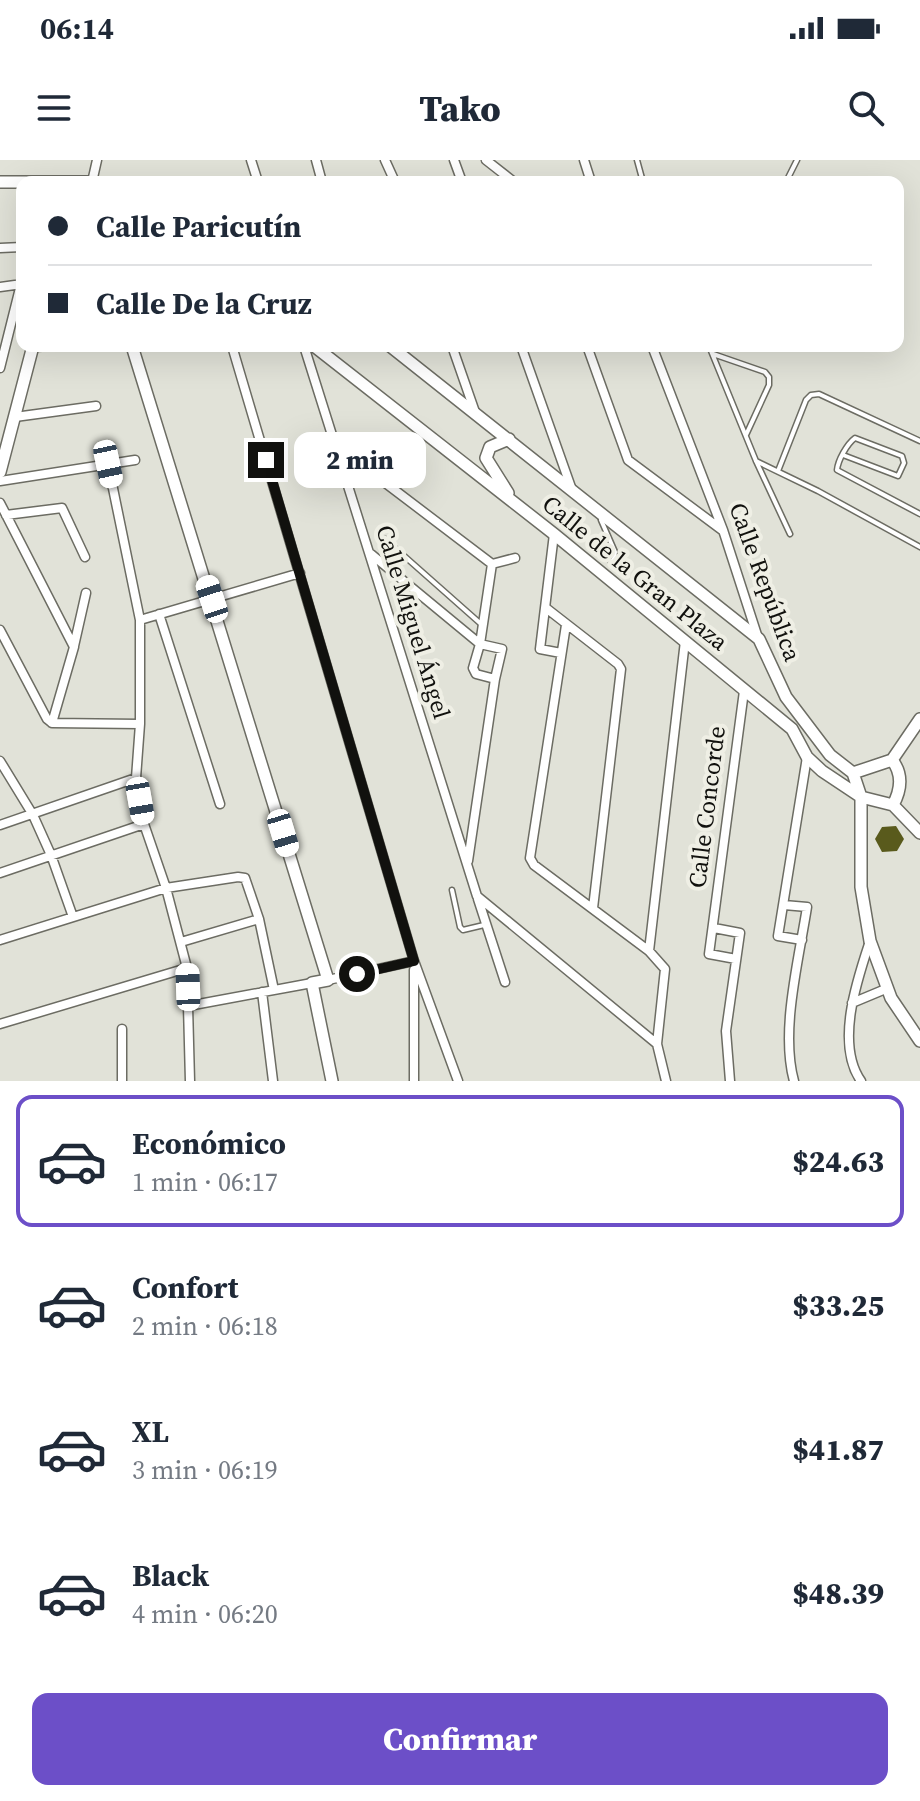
<!DOCTYPE html>
<html lang="es">
<head>
<meta charset="utf-8">
<style>
	:root { --surface:#fff; --page:#f6f6f7; --text:#1f2937; --muted:#747a83; --line:#e0e1e3; --accent:#6c4fc8 }
	body { margin:0; font-family:"Source Serif 4",serif; background:var(--page); color:var(--text); height:100vh; display:flex; flex-direction:column; font-size:30px; white-space:nowrap }
	* { box-sizing:border-box; margin:0 }
	p { font-size:26px; color:var(--muted) }
	.icon { flex:none; width:44px; height:44px; fill:none; stroke:currentColor; stroke-width:2; stroke-linecap:round; stroke-linejoin:round }
	.map { position:relative; height:921px; overflow:hidden }
	.panel { display:flex; flex-direction:column; background:var(--surface); flex:1 }
	.panel>* { flex:none }
	.banner { position:absolute; left:16px; top:16px; width:888px; height:176px; border-radius:16px; box-shadow:0 8px 32px #0002; display:grid; align-content:center; height:176px; padding:0 32px; background:var(--surface) }
	.end { position:absolute; width:36px; height:36px; margin:-18px; border:10px solid #11110e; background:#fff; box-shadow:0 0 0 4px #fff }
	.from { border-radius:50% }
	.bubble { position:absolute; height:56px; border-radius:16px; background:var(--surface); box-shadow:0 8px 32px #0002; font-size:26px; font-weight:800; line-height:56px; text-align:center }
	.car { position:absolute; width:24px; height:48px; margin:-24px -12px; border-radius:10px; box-shadow:0 0 6px 2px #0007; background:linear-gradient(#fff 24%,#345 0 40%,#fff 0 76%,#345 0 86%,#fff 0) }
	.banner b { display:flex; align-items:center; gap:28px; height:76px; font-size:30px }
	.banner b+b { border-top:2px solid var(--line) }
	.banner i { width:20px; height:20px; background:var(--text) }
	ul { padding:14px 0 0; list-style:none }
	li { display:flex; align-items:center; gap:24px; height:132px; margin:0 16px 12px; padding:0 16px; border:4px solid transparent; border-radius:16px }
	li div { flex:1 }
	li b { display:block; font-size:30px }
	li em { font-style:normal; font-weight:800 }
	li.selected { border-color:var(--accent) }
	li>.icon { width:72px; height:72px; stroke-width:1.5 }
	.button { display:flex; gap:16px; margin-top:auto; padding:16px 32px }
	.button a { flex:1; height:92px; border-radius:16px; background:var(--accent); color:#fff; font-size:32px; font-weight:800; line-height:92px; text-align:center }
	.status { display:flex; justify-content:space-between; align-items:center; height:56px; padding:0 40px; background:var(--surface); direction:ltr }
	.status svg { height:22px; fill:currentColor }
	header { display:flex; justify-content:space-between; align-items:center; height:104px; padding:0 32px; background:var(--surface); font-size:36px; font-weight:800 }
	.map>svg:first-child { display:block }
</style>
</head>
<body>
<div class="status"><b>06:14</b><svg viewBox="0 0 49 12"><path d="M0 12V9h3v3zM5 12V6h3v6zM10 12V3h3v9zM15 12V0h3v12zM26 1h20v11H26zM47 4h2v5h-2z"/></svg></div>
<header><svg class="icon" aria-label="menu" viewBox="0 0 24 24"><path d="M4 6h16M4 12h16M4 18h16"/></svg>Tako<svg class="icon" aria-label="search" viewBox="0 0 24 24"><circle cx="10" cy="10" r="6"/><path d="M15 15l6 6"/></svg></header>
<div class="map">
<svg width="920" height="921" viewBox="0 0 920 921">
	<rect width="100%" height="100%" fill="#e1e2d8"/>
	<!-- building -->
	<path fill="#595a1c" d="M896,666L904,679L897,691L882,692L875,679L882,667Z"/>
	<g fill="none" stroke-linecap="round" stroke-linejoin="round">
		<!-- lane casing -->
		<g stroke="#6c6c63" stroke-width="7">
			<path id="lane" d="M637,0L643,22
				M786,22L797,0
				M709,186L756,301L790,374
				M713,194L765,212L769,217V225L746,275
				M843,295L898,316L904,303L902,296L855,278C847,284 838,300 837,310L920,354
				M756,301L818,331L920,387
				M778,311L806,240L811,235L819,234L920,281
				M601,360L615,392L614,399L611,402
				M385,379L481,464
				M452,730L460,767L463,770L484,765"/>
		</g>
		<!-- street casing -->
		<g stroke="#6c6c63" stroke-width="11">
			<path id="street" d="M251,0L258,22
				M316,0L322,22
				M385,0L395,22
				M454,0L462,22
				M486,0L514,22
				M584,0L591,22
				M92,22L97,0
				M0,88L22,87
				M0,127L22,124
				M232,186L414,801L458,921
				M304,186L477,736L657,884
				M452,186L475,252
				M521,186L572,330
				M587,186L628,300L722,370
				M652,186L723,370L758,478
				M33,187L52,186
				M0,208L22,120
				M15,257L96,246
				M338,287L492,404
				M108,304L140,460V564L136,618L144,664L166,728L187,808L190,921
				M0,321L135,300
				M0,343L74,487L52,563
				M6,355L62,348L85,397
				M554,374L540,489L561,493
				M371,394L480,484L502,489L495,519L468,701
				M546,448L618,504L621,509L593,748
				M159,454L220,644
				M140,460L300,413
				M566,465L530,698L534,705L649,791L665,809L657,884L666,921
				M0,470L47,559L52,563L140,564
				M74,486L86,433
				M495,519L476,514L473,508L480,484L492,404L515,398
				M0,601L33,655L51,695L73,757
				M0,665L136,618
				M0,713L144,664
				M478,739L505,822
				M784,745L807,747C799,799 780,871 794,921
				M714,768L740,773L726,871L730,921
				M0,780L166,728L238,717L245,718L259,759L274,830
				M802,780L778,776L807,597
				M181,782L259,759
				M649,791L685,481
				M736,799L709,794L744,531
				M414,810V921
				M328,820L414,801
				M262,832L273,921
				M852,843L888,828
				M188,846L312,823
				M0,864L187,808
				M122,869V921
				M861,921C835,884 857,820 870,781"/>
		</g>
		<!-- secondary casing -->
		<g stroke="#6c6c63" stroke-width="14">
			<path id="secondary" d="M0,22H92
				M132,186L328,820L312,823L332,921
				M314,186L554,374L792,569L807,597L822,611L861,637L893,645L920,673
				M390,186L759,479L786,537L830,595L853,613L861,637V727L870,781L891,838L920,881
				M0,312L33,186
				M508,333L486,298L490,287L509,279
				M892,600C903,614 901,630 893,645
				M853,613L892,600L920,559"/>
		</g>
		<!-- lane -->
		<use href="#lane" stroke="#fff" stroke-width="4"/>
		<!-- street -->
		<use href="#street" stroke="#fff" stroke-width="8"/>
		<!-- secondary -->
		<use href="#secondary" stroke="#fff" stroke-width="11"/>
	</g>
	<g fill="none" stroke-linecap="round" stroke-linejoin="round">
		<!-- route -->
		<path stroke="#11110e" stroke-width="10" d="M266,300L414,801L357,814"/>
	</g>
	<g text-anchor="middle" stroke-width="8" stroke-linejoin="round" paint-order="stroke">
		<!-- street labels -->
		<g font-size="24" fill="#11110e" stroke="#efefe5">
			<text transform="translate(635 413) rotate(39)" y="8">Calle de la Gran Plaza</text>
			<text transform="translate(765 422) rotate(70)" y="8">Calle República</text>
			<text transform="translate(413 462) rotate(73)" y="8">Calle Miguel Ángel</text>
			<text transform="translate(707 647) rotate(-83)" y="8">Calle Concorde</text>
		</g>
	</g>
</svg>
<i class="end from" style="left:357px;top:814px"></i>
<i class="end" style="left:266px;top:300px"></i>
<div class="bubble" style="left:294px;top:272px;width:132px">2 min</div>
<i class="car" style="left:108px;top:304px;rotate:168deg"></i>
<i class="car" style="left:212px;top:439px;rotate:342deg"></i>
<i class="car" style="left:140px;top:641px;rotate:170deg"></i>
<i class="car" style="left:283px;top:673px;rotate:163deg"></i>
<i class="car" style="left:188px;top:827px;rotate:358deg"></i>
<div class="banner">
<b><i class="from"></i>Calle Paricutín</b>
<b><i></i>Calle De la Cruz</b>
</div>
</div>
<section class="panel">
<ul>
<li class="selected"><svg class="icon" aria-label="car" viewBox="0 0 24 24"><path d="M5 17H2v-5l4-1 3-4h7l3 4 3 1v5h-3M9 17h6M6 11h13"/><circle cx="7" cy="17" r="2"/><circle cx="17" cy="17" r="2"/></svg><div><b>Económico</b><p>1 min · 06:17</p></div><em>$24.63</em></li>
<li><svg class="icon" aria-label="car" viewBox="0 0 24 24"><path d="M5 17H2v-5l4-1 3-4h7l3 4 3 1v5h-3M9 17h6M6 11h13"/><circle cx="7" cy="17" r="2"/><circle cx="17" cy="17" r="2"/></svg><div><b>Confort</b><p>2 min · 06:18</p></div><em>$33.25</em></li>
<li><svg class="icon" aria-label="car" viewBox="0 0 24 24"><path d="M5 17H2v-5l4-1 3-4h7l3 4 3 1v5h-3M9 17h6M6 11h13"/><circle cx="7" cy="17" r="2"/><circle cx="17" cy="17" r="2"/></svg><div><b>XL</b><p>3 min · 06:19</p></div><em>$41.87</em></li>
<li><svg class="icon" aria-label="car" viewBox="0 0 24 24"><path d="M5 17H2v-5l4-1 3-4h7l3 4 3 1v5h-3M9 17h6M6 11h13"/><circle cx="7" cy="17" r="2"/><circle cx="17" cy="17" r="2"/></svg><div><b>Black</b><p>4 min · 06:20</p></div><em>$48.39</em></li>
</ul>
<div class="button"><a>Confirmar</a></div>
</section>
</body>
</html>
